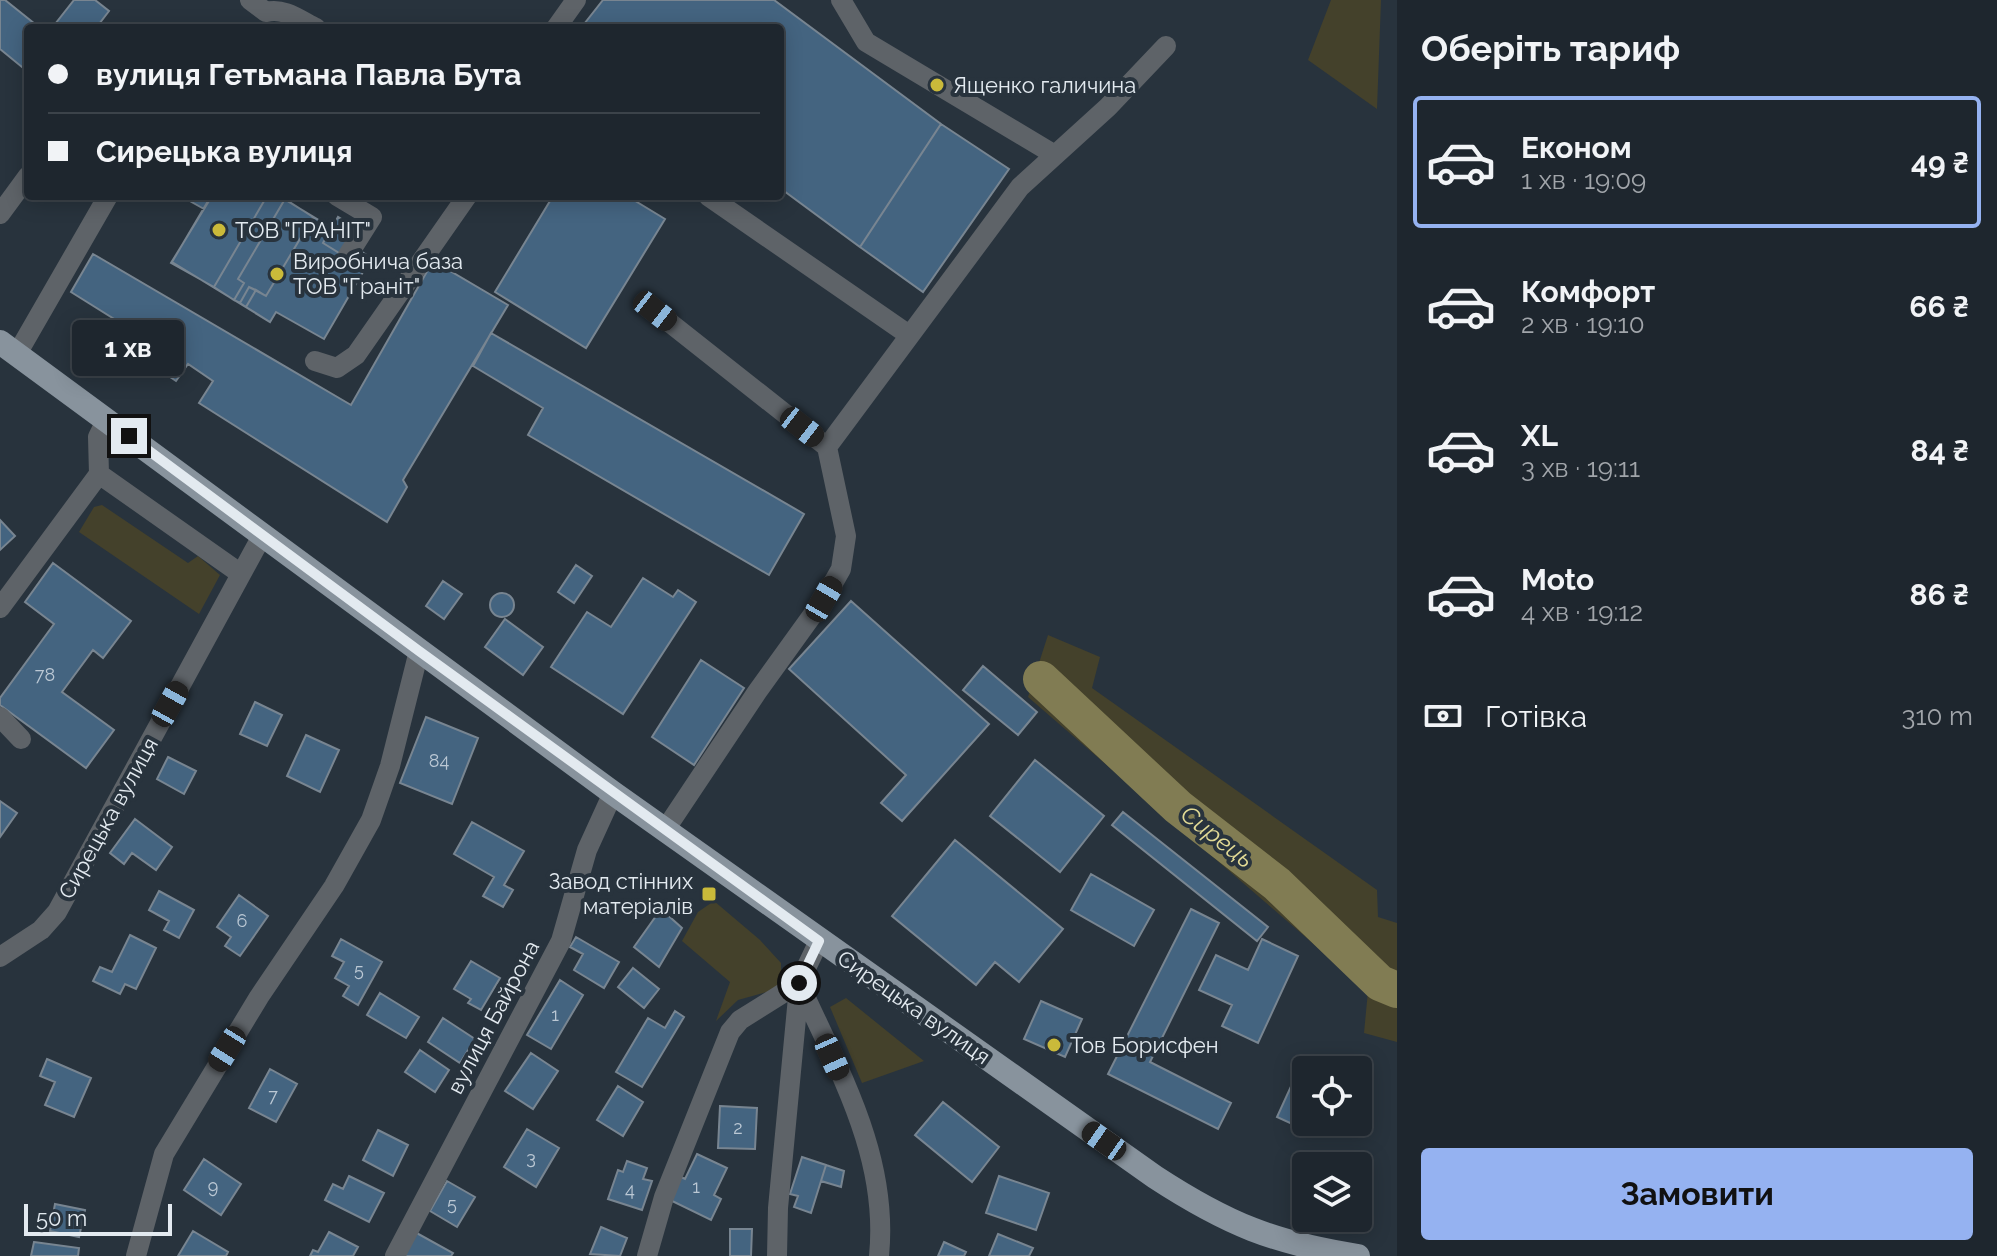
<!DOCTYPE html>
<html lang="uk">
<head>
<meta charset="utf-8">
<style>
	:root { --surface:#1e262e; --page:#262e36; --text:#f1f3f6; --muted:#a1a5aa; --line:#3c434a; --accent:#95b2f1 }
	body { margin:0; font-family:Raleway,sans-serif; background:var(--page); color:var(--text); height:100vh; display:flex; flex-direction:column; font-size:30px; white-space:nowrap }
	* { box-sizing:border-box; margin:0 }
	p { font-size:26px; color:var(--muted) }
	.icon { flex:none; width:44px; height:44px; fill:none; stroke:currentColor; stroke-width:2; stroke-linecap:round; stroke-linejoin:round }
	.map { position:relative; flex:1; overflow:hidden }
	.panel { display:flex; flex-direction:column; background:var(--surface); width:600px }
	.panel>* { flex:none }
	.guide { position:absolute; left:24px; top:24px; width:760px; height:176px; border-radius:8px; box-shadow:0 4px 20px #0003,0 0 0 2px var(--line); display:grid; align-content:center; height:176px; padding:0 24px; background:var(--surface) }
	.controls { position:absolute; left:1292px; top:1056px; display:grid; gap:16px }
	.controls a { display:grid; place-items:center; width:80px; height:80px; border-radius:8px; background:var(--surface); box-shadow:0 4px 20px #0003,0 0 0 2px var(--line); font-size:40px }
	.scale { position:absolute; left:24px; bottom:20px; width:148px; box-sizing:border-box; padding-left:8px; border:4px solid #e3eaf0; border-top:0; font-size:22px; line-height:28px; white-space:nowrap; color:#e3eaf0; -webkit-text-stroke:6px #28333d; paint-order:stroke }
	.end { position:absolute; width:36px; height:36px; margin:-18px; border:10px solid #e3eaf0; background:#111; box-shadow:0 0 0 4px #111 }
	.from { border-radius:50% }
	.bubble { position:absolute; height:56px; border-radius:8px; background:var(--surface); box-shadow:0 4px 20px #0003,0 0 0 2px var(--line); font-size:26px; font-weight:700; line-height:56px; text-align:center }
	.car { position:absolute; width:24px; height:48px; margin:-24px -12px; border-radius:10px; box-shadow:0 0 6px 2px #0007; background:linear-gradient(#222 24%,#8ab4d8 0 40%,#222 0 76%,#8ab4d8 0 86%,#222 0) }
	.guide b { display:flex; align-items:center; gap:28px; height:76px; font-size:30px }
	.guide b+b { border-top:2px solid var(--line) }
	.guide i { width:20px; height:20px; background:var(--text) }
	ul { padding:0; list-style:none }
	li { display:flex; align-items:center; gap:24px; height:132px; margin:0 16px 12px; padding:0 8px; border:4px solid transparent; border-radius:8px }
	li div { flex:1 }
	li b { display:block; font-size:30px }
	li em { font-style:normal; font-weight:700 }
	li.current { border-color:var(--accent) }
	li>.icon { width:72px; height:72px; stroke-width:1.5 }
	h2 { padding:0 24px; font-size:36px; line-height:96px }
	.pay { display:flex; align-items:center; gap:20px; height:88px; padding:0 24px; font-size:30px }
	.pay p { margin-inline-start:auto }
	.button { display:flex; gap:16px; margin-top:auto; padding:16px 24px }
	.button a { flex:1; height:92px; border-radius:8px; background:var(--accent); color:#111; font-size:32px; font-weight:700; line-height:92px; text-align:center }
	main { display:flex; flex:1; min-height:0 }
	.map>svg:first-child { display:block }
</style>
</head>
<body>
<main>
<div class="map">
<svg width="1397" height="1256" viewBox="0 0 1397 1256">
	<rect width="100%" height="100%" fill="#28333d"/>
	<!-- green -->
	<path fill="#44412b" d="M1331,0H1381L1377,109L1308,60Z
		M102,505L188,563L198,556L220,575L199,614L79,532L94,507Z
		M1048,635L1100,657L1092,688L1377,890L1378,917L1397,923V1042L1364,1033L1368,991L1028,697Z
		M714,901L760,940L781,963V988L738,1000L716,1021L730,982L682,941L698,912Z
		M846,998L924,1061L862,1083L830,1007Z"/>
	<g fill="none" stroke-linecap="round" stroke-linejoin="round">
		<!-- river -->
		<path stroke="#817c53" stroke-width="36" d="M1041,679L1178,807L1277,884L1380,983L1397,990"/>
	</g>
	<!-- building -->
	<path fill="#446480" stroke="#788591" stroke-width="2" d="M0,0H5L40,28H28V72L0,49Z
		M74,0H95L109,11L96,28H52Z
		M603,0H774L941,124L860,247L780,188V28H581Z
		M941,124L1009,169L923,292L860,247Z
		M181,196H211L204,209Z
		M211,196H279L332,228L338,217L358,229L359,250L371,258L324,339L276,312L270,322L172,262Z
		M212,196H267L214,287L171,263Z
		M267,196H279L285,199L238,279L244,283L234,300L214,287Z
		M553,196H627L665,219L586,348L495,292Z
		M285,199L313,217L266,296L249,287L240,303L234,300L244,283L238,279Z
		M313,217L332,228L323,243L352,261L359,250L371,258L324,339L276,312L270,322L246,307L256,290L266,296Z
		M93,254L351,405L433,261L508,305L403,480L407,487L387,522L199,403L213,381L188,364L176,381L146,361L154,344L71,292Z
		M249,287L256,290L246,307L240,303Z
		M491,333L804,514L769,575L528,435L543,408L473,366Z
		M0,520L15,536L0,550Z
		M53,563L131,621L103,658L93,650L62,692L114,730L86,768L0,705V698L54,624L25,602Z
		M576,565L592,576L574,603L558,592Z
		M643,578L673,597L678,590L696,602L623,714L551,667L587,612L611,627Z
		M443,581L462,594L444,619L426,606Z
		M490 605a12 12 0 1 1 24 0a12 12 0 1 1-24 0Z
		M851,601L989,724L902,821L881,803L906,775L789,669Z
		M505,619L543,647L523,675L485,647Z
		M701,660L744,688L694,765L652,737Z
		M983,666L1037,712L1018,735L963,690Z
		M255,702L282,715L267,746L240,734Z
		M426,717L478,738L452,804L400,783Z
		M306,735L339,750L320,792L287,776Z
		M168,757L196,771L184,794L157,779Z
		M1035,760L1104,816L1060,872L990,816Z
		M0,801L17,813L0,837Z
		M1123,812L1268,927L1257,941L1112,825Z
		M135,819L172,847L156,870L132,853L124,864L110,853Z
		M472,822L524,851L504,885L513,890L503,907L483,896L494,877L454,854Z
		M955,840L1063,929L1019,982L995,962L976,985L892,916Z
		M1091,874L1154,910L1134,946L1071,910Z
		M159,891L194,910L179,938L164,930L169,921L149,910Z
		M239,895L268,916L240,956L225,946L231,937L217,927Z
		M661,909L682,928L659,967L634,947Z
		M1191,909L1219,923L1150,1062L1231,1103L1218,1129L1108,1074Z
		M130,935L156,948L136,989L125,984L120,994L93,981L100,967L112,972Z
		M576,937L619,962L604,988L574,970L583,954L570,947Z
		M341,939L382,962L358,1005L343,996L349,986L335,978L344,962L332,956Z
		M1262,939L1298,956L1258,1043L1222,1026L1232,1005L1199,990L1216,955L1248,970Z
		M471,961L500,978L481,1010L468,1003L471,999L454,989Z
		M633,968L659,989L644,1008L618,987Z
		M560,980L583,995L551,1049L527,1035Z
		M380,993L419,1017L406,1038L367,1015Z
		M1041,1001L1082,1019L1065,1057L1024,1039Z
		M675,1011L684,1017L642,1087L616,1072L648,1018L665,1028Z
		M443,1018L475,1039L460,1063L428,1042Z
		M420,1050L449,1070L435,1092L405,1072Z
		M531,1053L558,1071L533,1109L505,1091Z
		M47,1059L91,1078L74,1117L45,1105L55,1082L40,1076Z
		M1303,1060L1326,1070H1306V1122H1319L1314,1134L1277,1117Z
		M270,1069L297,1084L276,1122L249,1108Z
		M618,1086L643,1102L623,1136L597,1120Z
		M943,1102L999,1147L972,1182L915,1135Z
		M720,1106L757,1108L755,1149L718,1148Z
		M527,1129L559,1148L536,1187L504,1167Z
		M378,1130L408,1145L393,1176L363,1160Z
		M697,1154L727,1168L714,1195L721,1199L711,1220L668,1199L679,1176L685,1179Z
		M802,1157L826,1165L811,1213L794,1207L798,1196L790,1194Z
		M204,1159L241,1184L221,1215L184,1190Z
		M627,1161L647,1168L643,1179L652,1181L642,1210L608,1199L618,1170L623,1172Z
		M826,1165L844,1171L841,1187L821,1181Z
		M349,1176L384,1193L369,1222L325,1200L333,1184L343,1189Z
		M999,1176L1049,1193L1036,1230L986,1213Z
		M447,1181L475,1197L457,1227L430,1211Z
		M55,1204L85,1210L79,1237L50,1231Z
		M601,1227L627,1238L620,1256L590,1254Z
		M730,1229H752L751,1256H730Z
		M193,1231L228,1252L226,1256H178Z
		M413,1231L453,1253L451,1256H399Z
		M329,1232L358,1247L353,1256H310L313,1250L318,1252Z
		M998,1234L1033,1248L1029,1256H989Z
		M34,1242L79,1248L78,1256H31Z
		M944,1242L966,1252L964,1256H938Z"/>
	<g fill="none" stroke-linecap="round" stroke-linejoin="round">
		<!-- minor -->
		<path stroke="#5e6368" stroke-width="20" d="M250,0L266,12C284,7 300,20 316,28
			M841,0L866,42L1055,155
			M556,28L576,0
			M337,196L372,217L348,255
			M708,196L909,335
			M0,214L28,176
			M655,311L827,447
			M17,354L108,196
			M315,361L337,368L356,355L467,196
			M99,474L241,574
			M0,608L99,474L98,437L107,419
			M0,717L21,739
			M665,830L757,692L824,599L841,569L846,536L827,447L1020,187L1108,107L1166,46
			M819,941L799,983C839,1072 889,1156 879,1256
			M0,957L41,930L57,912L263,534
			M136,1256L164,1154L259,997L334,886L371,820L390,766L419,651
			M395,1256L561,941L587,850L613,793
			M647,1256L664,1197L730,1032L740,1020L799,983
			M777,1256L778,1208L799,987"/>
		<!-- major -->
		<path stroke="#88939d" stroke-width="24" d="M0,342L613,793L1155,1177C1227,1224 1274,1243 1358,1256"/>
	</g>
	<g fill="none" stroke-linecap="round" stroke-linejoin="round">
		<!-- route -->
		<path stroke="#e3eaf0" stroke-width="10" d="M129,436L419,651L819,941L799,983"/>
	</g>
	<!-- markers -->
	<g fill="#caba3a" stroke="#28333d" stroke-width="3">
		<circle cx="937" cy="85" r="8"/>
		<circle cx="219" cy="230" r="8"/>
		<circle cx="277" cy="274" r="8"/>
		<rect x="701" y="886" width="16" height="16" rx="4"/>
		<circle cx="1054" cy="1045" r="8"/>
	</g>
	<g text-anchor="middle" stroke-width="8" stroke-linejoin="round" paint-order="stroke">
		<!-- number labels -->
		<g font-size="18" fill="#bbc8d4">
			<text x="45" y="681">78</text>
			<text x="439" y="767">84</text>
			<text x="242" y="927">6</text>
			<text x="359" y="976">5</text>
			<text x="555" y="1021">1</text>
			<text x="273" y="1102">7</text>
			<text x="738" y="1134">2</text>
			<text x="531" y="1164">3</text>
			<text x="213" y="1193">9</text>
			<text x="696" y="1193">1</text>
			<text x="630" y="1196">4</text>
			<text x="452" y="1210">5</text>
		</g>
		<!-- poi labels -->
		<g font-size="22" fill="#e3eaf0" stroke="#28333d" text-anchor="start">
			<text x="953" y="93">Ященко галичина</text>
			<text x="235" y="238">ТОВ "ГРАНІТ"</text>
			<text x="293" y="269">Виробнича база<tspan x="293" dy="25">ТОВ "Граніт"</tspan></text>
			<text x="693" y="889" text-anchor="end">Завод стінних<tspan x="693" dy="25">матеріалів</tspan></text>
			<text x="1070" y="1053">Тов Борисфен</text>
		</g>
		<!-- street labels -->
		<g font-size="22" fill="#e3eaf0" stroke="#28333d">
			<text transform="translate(108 818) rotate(-61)" y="8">Сирецька вулиця</text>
			<text transform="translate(914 1007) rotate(35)" y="8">Сирецька вулиця</text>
			<text transform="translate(493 1017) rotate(-62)" y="8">вулиця Байрона</text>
		</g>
		<!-- water labels -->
		<g font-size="24" font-style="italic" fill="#e2da95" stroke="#28333d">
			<text transform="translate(1217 837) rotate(38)" y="8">Сирець</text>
		</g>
	</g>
</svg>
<div class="controls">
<a><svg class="icon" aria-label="locate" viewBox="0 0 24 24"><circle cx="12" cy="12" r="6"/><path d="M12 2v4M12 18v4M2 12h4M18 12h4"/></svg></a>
<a><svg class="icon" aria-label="layers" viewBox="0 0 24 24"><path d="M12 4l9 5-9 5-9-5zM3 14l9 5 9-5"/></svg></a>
</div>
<div class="scale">50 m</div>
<i class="end from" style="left:799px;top:983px"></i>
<i class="end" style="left:129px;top:436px"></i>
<div class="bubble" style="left:72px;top:320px;width:112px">1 хв</div>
<i class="car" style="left:655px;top:311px;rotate:128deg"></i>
<i class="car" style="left:802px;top:427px;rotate:128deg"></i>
<i class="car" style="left:824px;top:599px;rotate:30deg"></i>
<i class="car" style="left:170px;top:704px;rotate:29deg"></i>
<i class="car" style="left:227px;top:1049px;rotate:212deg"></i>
<i class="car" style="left:832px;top:1057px;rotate:156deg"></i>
<i class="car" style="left:1104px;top:1141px;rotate:305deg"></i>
<div class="guide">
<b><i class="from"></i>вулиця Гетьмана Павла Бута</b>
<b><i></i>Сирецька вулиця</b>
</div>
</div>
<section class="panel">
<h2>Оберіть тариф</h2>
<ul>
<li class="current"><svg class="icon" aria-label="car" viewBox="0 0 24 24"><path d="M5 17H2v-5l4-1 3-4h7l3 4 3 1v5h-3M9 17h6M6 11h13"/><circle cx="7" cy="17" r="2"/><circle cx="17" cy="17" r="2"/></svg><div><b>Економ</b><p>1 хв · 19:09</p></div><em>49 ₴</em></li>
<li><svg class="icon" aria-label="car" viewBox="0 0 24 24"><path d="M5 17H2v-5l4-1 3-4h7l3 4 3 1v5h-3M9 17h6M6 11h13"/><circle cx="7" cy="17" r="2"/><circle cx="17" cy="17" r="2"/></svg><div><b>Комфорт</b><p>2 хв · 19:10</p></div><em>66 ₴</em></li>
<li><svg class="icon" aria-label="car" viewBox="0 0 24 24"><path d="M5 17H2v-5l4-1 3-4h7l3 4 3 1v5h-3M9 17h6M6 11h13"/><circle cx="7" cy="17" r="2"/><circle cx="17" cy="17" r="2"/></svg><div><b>XL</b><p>3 хв · 19:11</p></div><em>84 ₴</em></li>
<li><svg class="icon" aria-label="car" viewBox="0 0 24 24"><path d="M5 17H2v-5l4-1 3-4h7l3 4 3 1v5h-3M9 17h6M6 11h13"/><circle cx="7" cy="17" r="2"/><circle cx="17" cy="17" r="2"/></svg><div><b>Moto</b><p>4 хв · 19:12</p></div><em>86 ₴</em></li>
</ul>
<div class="pay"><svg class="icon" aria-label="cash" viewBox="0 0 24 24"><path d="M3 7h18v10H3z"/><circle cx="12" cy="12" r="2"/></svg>Готівка<p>310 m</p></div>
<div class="button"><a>Замовити</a></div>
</section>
</main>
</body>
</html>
